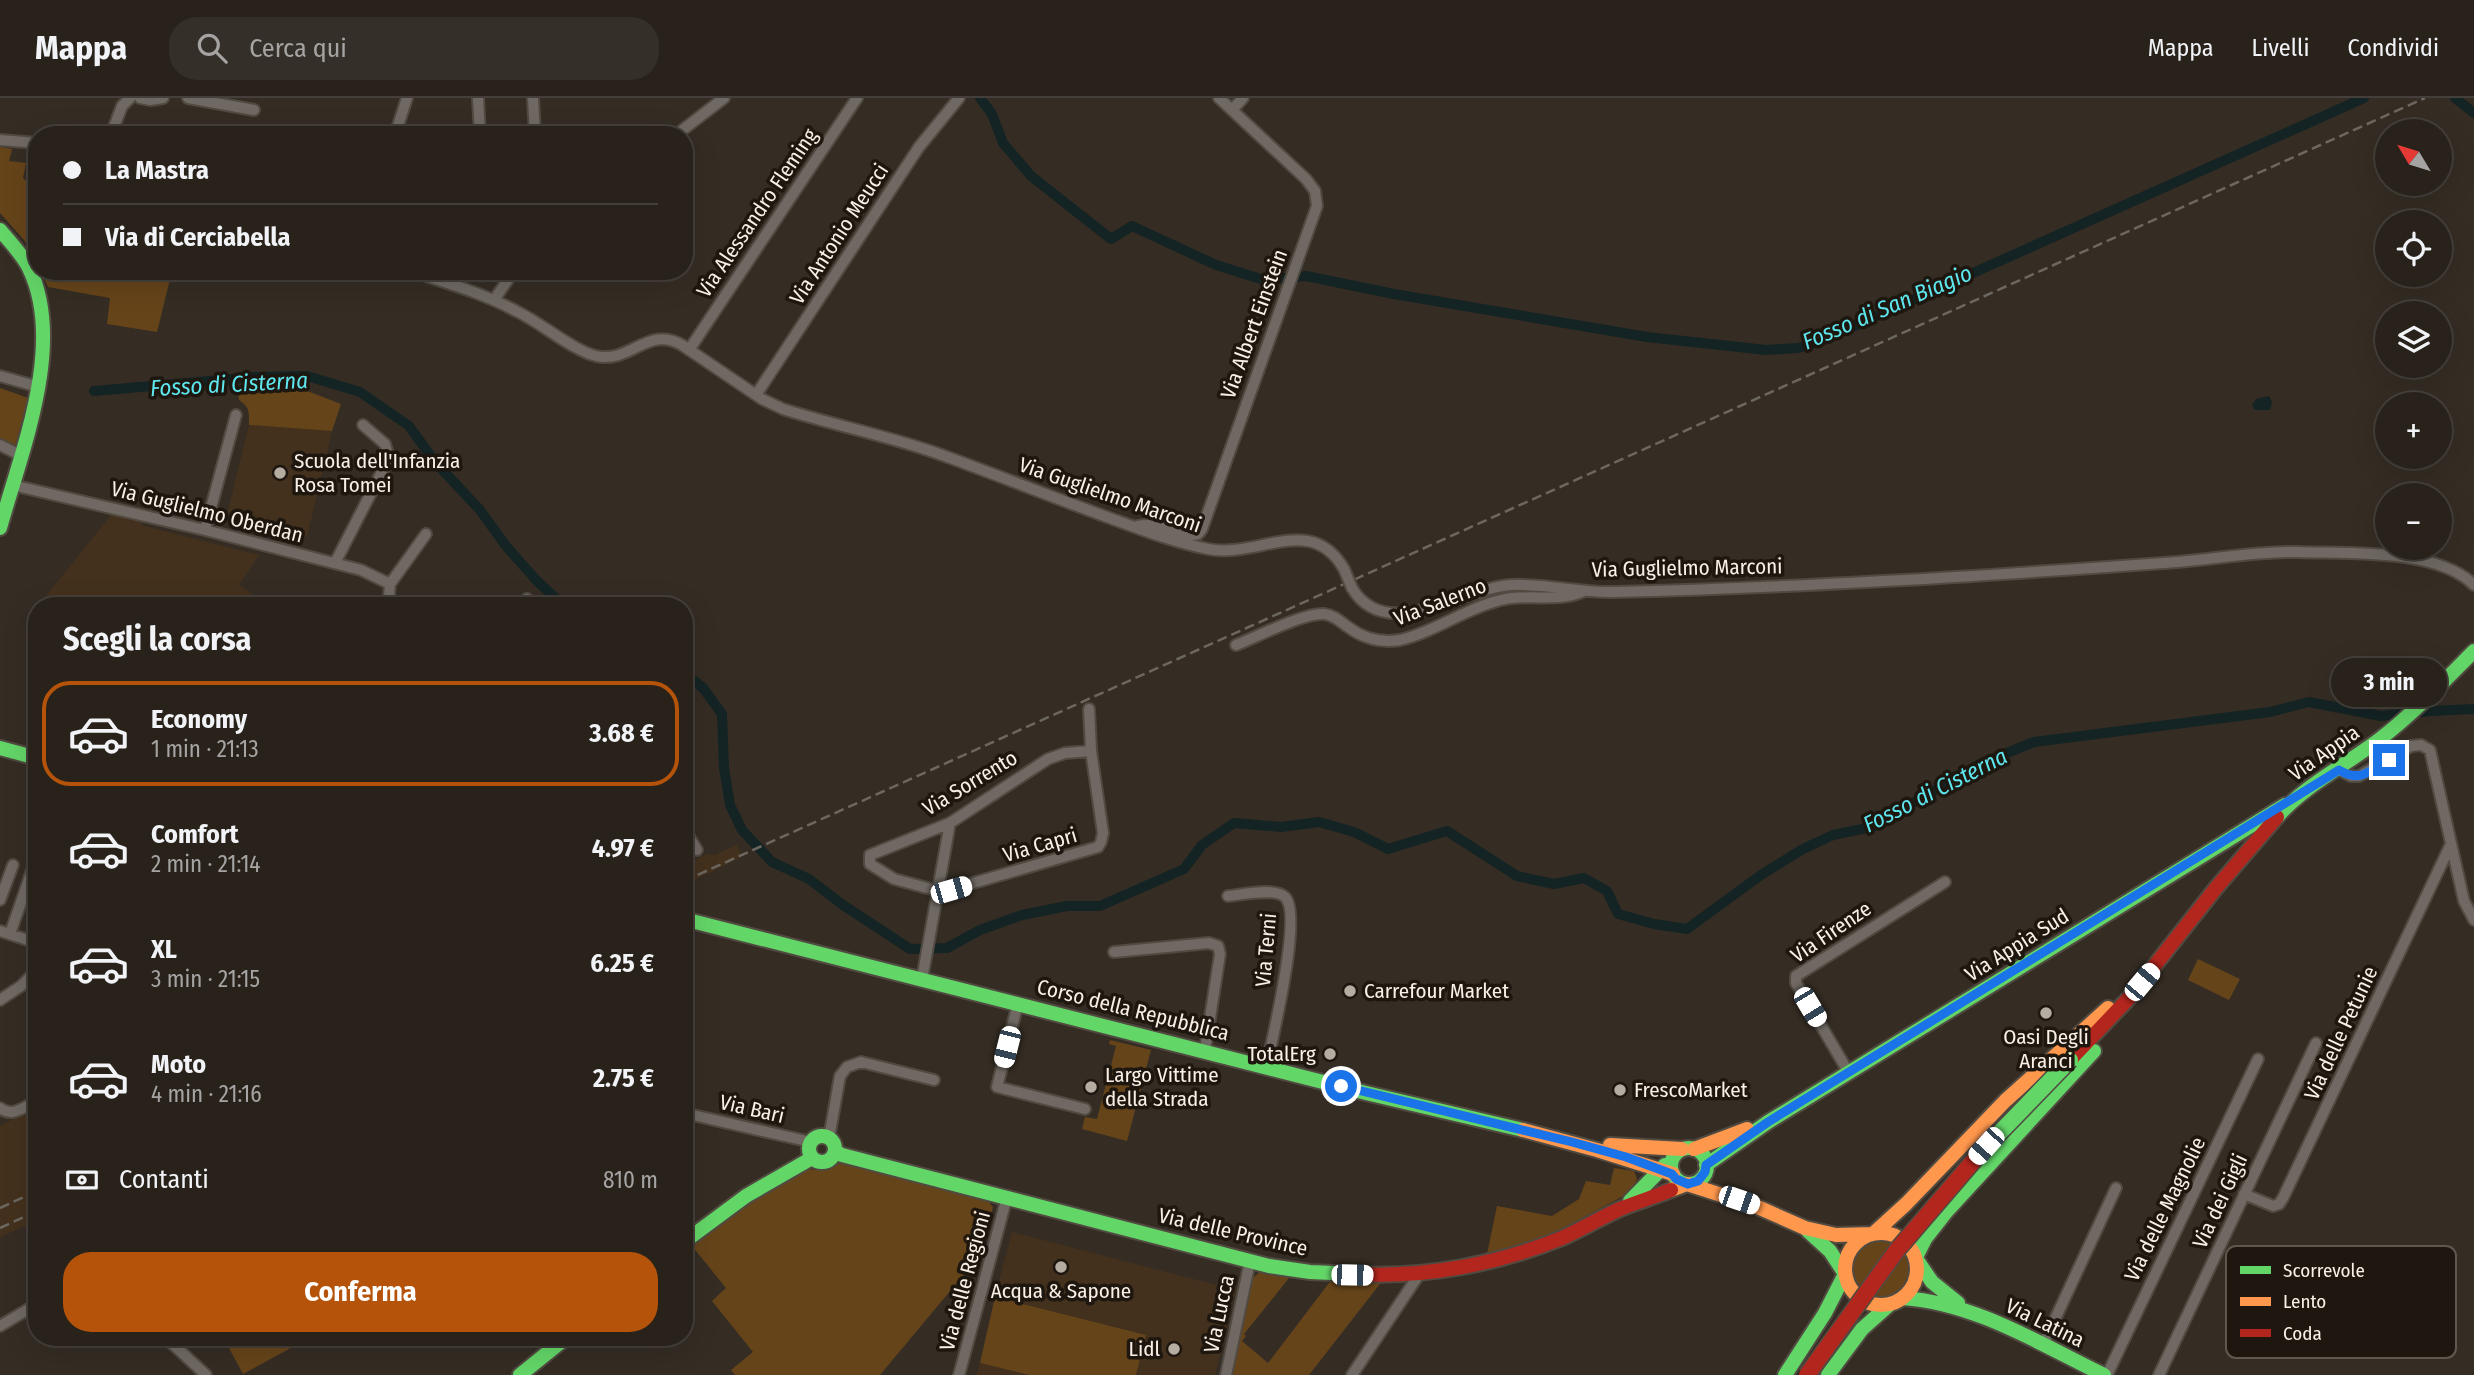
<!DOCTYPE html>
<html lang="it">
<head>
<meta charset="utf-8">
<style>
	:root { --surface:#28221b; --page:#342f28; --text:#f1f3f6; --muted:#a5a4a3; --line:#443f3a; --accent:#b45309 }
	body { margin:0; font-family:"Fira Sans Condensed",sans-serif; background:var(--page); color:var(--text); height:100vh; display:flex; flex-direction:column; font-size:26px; white-space:nowrap }
	* { box-sizing:border-box; margin:0 }
	p { font-size:23px; color:var(--muted) }
	.icon { flex:none; width:38px; height:38px; fill:none; stroke:currentColor; stroke-width:2; stroke-linecap:round; stroke-linejoin:round }
	.map { position:relative; flex:1; overflow:hidden }
	.sheet { position:absolute; left:28px; top:499px; width:665px; height:749px; display:flex; flex-direction:column; background:var(--surface); border-radius:28px; box-shadow:0 7px 28px #0002,0 0 0 2px var(--line) }
	.sheet>* { flex:none }
	.hud { position:absolute; left:28px; top:28px; width:665px; height:154px; border-radius:28px; box-shadow:0 7px 28px #0002,0 0 0 2px var(--line); display:grid; align-content:center; height:154px; padding:0 35px; background:var(--surface) }
	.needle { width:46px; rotate:308deg }
	.buttons { position:absolute; left:2375px; top:21px; display:grid; gap:14px }
	.buttons a { display:grid; place-items:center; width:77px; height:77px; border-radius:50%; background:var(--surface); box-shadow:0 7px 28px #0002,0 0 0 2px var(--line); font-size:35px }
	.end { position:absolute; width:32px; height:32px; margin:-16px; border:9px solid #1a73e8; background:#fff; box-shadow:0 0 0 4px #fff }
	.from { border-radius:50% }
	.bubble { position:absolute; height:49px; border-radius:24px; background:var(--surface); box-shadow:0 7px 28px #0002,0 0 0 2px var(--line); font-size:23px; font-weight:700; line-height:49px; text-align:center }
	.car { position:absolute; width:21px; height:42px; margin:-21px -10px; border-radius:9px; box-shadow:0 0 5px 2px #0007; background:linear-gradient(#fff 24%,#345 0 40%,#fff 0 76%,#345 0 86%,#fff 0) }
	.hud b { display:flex; align-items:center; gap:24px; height:66px; font-size:26px }
	.hud b+b { border-top:2px solid var(--line) }
	.hud i { width:18px; height:18px; background:var(--text) }
	ul { padding:0; list-style:none }
	li { display:flex; align-items:center; gap:21px; height:105px; margin:0 14px 10px; padding:0 21px; border:4px solid transparent; border-radius:28px }
	li div { flex:1 }
	li b { display:block; font-size:26px }
	li em { font-style:normal; font-weight:700 }
	li.selected { border-color:var(--accent) }
	li>.icon { width:63px; height:63px; stroke-width:1.5 }
	h2 { padding:0 35px; font-size:32px; line-height:84px }
	.pay { display:flex; align-items:center; gap:18px; height:77px; padding:0 35px; font-size:26px }
	.pay p { margin-inline-start:auto }
	.action { display:flex; gap:14px; margin-top:auto; padding:14px 35px }
	.action a { flex:1; height:80px; border-radius:28px; background:var(--accent); color:#fff; font-size:28px; font-weight:700; line-height:80px; text-align:center }
	header { display:flex; align-items:center; gap:42px; box-sizing:border-box; height:98px; padding:0 35px; background:var(--surface); border-bottom:2px solid var(--line) }
	header strong { font-size:33px }
	nav { display:flex; gap:38px; margin-inline-start:auto; font-size:24px }
	.search { width:490px; height:63px; background:var(--page); display:flex; align-items:center; gap:18px; box-sizing:border-box; padding:0 24px; border-radius:28px; color:var(--muted); font-size:26px }
	.map>svg:first-child { display:block }
</style>
</head>
<body>
<header>
<strong>Mappa</strong>
<div class="search"><svg class="icon" aria-label="search" viewBox="0 0 24 24"><circle cx="10" cy="10" r="6"/><path d="M15 15l6 6"/></svg>Cerca qui</div>
<nav><a>Mappa</a><a>Livelli</a><a>Condividi</a></nav>
</header>
<div class="map">
<svg width="2474" height="1277" viewBox="0 0 2474 1277">
	<rect width="100%" height="100%" fill="#352d24"/>
	<!-- built -->
	<path fill="#43311d" d="M249,327L332,333L307,439L227,417Z
		M112,416L135,420L144,428L259,457L239,487L261,502L257,507L38,508Z
		M737,747L742,759L684,787V767L706,756L715,757Z
		M25,1015L37,1038V1123L0,1139V1028Z
		M1012,1134L1236,1192L1215,1277H1136L1146,1237L995,1199Z
		M980,1265L1029,1277H976Z"/>
	<!-- green -->
	<path fill="#66441a" d="M0,49L12,51L9,63L26,65L23,80L37,93V164L24,142L0,115Z
		M41,173H172L157,234L107,226L110,200L48,189Z
		M0,290L28,300L15,349L0,343Z
		M302,291L341,306L332,333L249,327C249,314 250,309 239,302L238,294Z
		M2198,861L2240,881L2229,902L2188,882Z
		M1110,942L1151,952L1127,1043L1082,1031L1085,1019L1097,1021L1116,948L1109,946Z
		M848,1064L986,1101L993,1109L981,1156L880,1277H735L731,1272L753,1254L712,1203L726,1190L692,1148C725,1120 760,1089 801,1073C814,1067 825,1079 837,1066Z
		M1614,1070L1634,1073L1637,1081L1631,1094L1548,1138L1487,1156L1497,1108L1552,1118L1579,1101L1586,1083L1610,1087Z
		M1851 1172a30 30 0 1 1 60 0a30 30 0 1 1-60 0Z
		M1267,1173L1289,1177V1180L1244,1236L1246,1238L1242,1243L1268,1265L1332,1181L1383,1182L1309,1277H1232L1253,1180L1260,1174Z
		M995,1199L1146,1237L1136,1277H1029L980,1265Z
		M223,1239H311L243,1276Z"/>
	<!-- water -->
	<path fill="#142324" d="M2269,298L2272,304L2270,312H2255L2252,307L2256,301Z"/>
	<g fill="none" stroke-linecap="round" stroke-linejoin="round">
		<!-- canal -->
		<path stroke="#142324" stroke-width="10" d="M980,0L992,16L1003,45L1031,78L1111,141L1132,128L1216,167L1264,182L1285,180
			M2455,0L2474,15
			M1296,179L1306,178L1394,196L1647,239L1766,252L1798,250L1821,243L2364,0
			M94,293L256,279L307,278L360,294L409,328L435,364L480,412L506,448L537,483L564,508
			M684,575L703,590L722,616L724,670L730,707L742,732L772,764L809,781L843,807L910,851L947,850L980,832L1022,817L1067,808H1100L1184,771L1202,747L1234,725L1281,729L1319,724L1354,734L1388,751L1447,733L1517,778L1554,786L1584,780L1607,793L1618,816L1654,826L1687,831L1761,777L1803,751L1833,737L1872,729L1980,666L2034,644L2270,614L2309,604L2381,618L2431,613L2474,611"/>
		<!-- street casing -->
		<g stroke="#504a41" stroke-width="14">
			<path id="street" d="M140,0L150,2L163,0
				M188,0L254,12
				M478,0L480,37
				M533,0L535,37
				M1232,12L1243,0
				M111,37L122,8L130,0
				M395,37L407,0
				M676,37L724,0
				M0,42L37,45
				M411,173C446,185 483,195 516,213C540,224 572,252 596,258C630,266 648,227 682,247L762,301L783,311C836,328 890,338 942,357C997,377 1052,399 1107,419C1140,431 1173,444 1208,451C1258,461 1311,414 1344,471
				M494,202L514,173
				M689,252L857,0
				M0,278L39,289
				M756,297L919,49L959,0
				M0,347L20,357
				M12,387L205,432L361,472L390,486
				M1138,428C1160,423 1174,437 1193,437C1199,437 1199,435 1202,431L1317,108L1315,93L1306,81L1219,0
				M205,432L236,317
				M335,465L389,360L385,346L363,327
				M390,486L426,436
				M1352,490C1386,547 1462,490 1511,487C1545,485 1579,495 1614,494C1704,492 1794,488 1884,483C1982,478 2079,471 2177,464C2217,461 2257,453 2297,454C2347,456 2437,450 2474,487
				M384,508L389,498L390,486
				M522,508L527,501
				M1236,547C1257,539 1305,514 1324,516C1334,517 1341,524 1348,529C1364,541 1381,545 1400,542C1435,534 1466,510 1501,502C1528,495 1556,505 1582,494
				M1089,611L1091,653L1103,735L1101,744L1098,749L942,794L894,781L870,766V757L950,725L1048,661L1065,655L1091,653
				M2339,672L2351,678H2359L2411,648L2421,647L2430,652L2464,803L2474,822
				M684,731L697,752
				M1228,798C1241,797 1275,789 1285,799C1303,816 1272,941 1267,967
				M0,802L13,767
				M0,833L37,845
				M10,836L37,758
				M1114,854L1209,845L1218,848L1220,856L1205,952
				M922,881L950,725
				M0,902L21,888L37,872
				M1018,905L997,989L1085,1011
				M1849,975L1796,885V878L1945,784
				M0,1010C12,1020 24,1009 37,1003
				M684,1015L811,1044
				M829,1040L840,978L847,969L861,964L934,982
				M2244,1096L2273,1108L2279,1106L2283,1100L2451,746
				M0,1228L37,1206
				M165,1239L206,1277
				M2043,1247L2116,1090
				M959,1277L1007,1099
				M1226,1277L1250,1163
				M1352,1277L1420,1175
				M2107,1277L2258,961
				M2159,1277L2316,945"/>
		</g>
		<!-- fast casing -->
		<g stroke="#504a41" stroke-width="18">
			<path id="fast" d="M0,132C10,144 22,156 29,170C66,246 21,354 0,430
				M0,650L37,660
				M2277,719C2305,687 2346,667 2380,641C2414,615 2444,583 2474,553
				M684,821L1366,995L1523,1032
				M809 1051a13 13 0 1 1 26 0a13 13 0 1 1-26 0Z
				M1671 1068a18 18 0 1 1 36 0a18 18 0 1 1-36 0Z
				M835,1053L842,1057L1269,1168L1310,1174L1356,1176
				M1706,1067L1768,1024L2285,707
				M1630,1103L1665,1067
				M1808,1133L1830,1153L1845,1176
				M684,1144L746,1098L812,1060
				M1916,1159L1925,1141L1947,1113L2094,953
				M1917,1162L1932,1184L1958,1205
				M1903,1200C1975,1205 2040,1246 2104,1277
				M520,1277L567,1239
				M1785,1277L1825,1215L1845,1176
				M1828,1277L1862,1231L1889,1207"/>
		</g>
		<!-- slow casing -->
		<g stroke="#504a41" stroke-width="18">
			<path id="slow" d="M1523,1032L1597,1052L1673,1076
				M1610,1047L1682,1051
				M1694,1051L1747,1031
				M1671,1092L1687,1086L1753,1107L1805,1130L1836,1137L1873,1136
				M1845 1171a36 36 0 1 1 72 0a36 36 0 1 1-72 0Z
				M1873,1136L1906,1106L2005,1003L2108,910"/>
		</g>
		<!-- jam casing -->
		<g stroke="#504a41" stroke-width="18">
			<path id="jam" d="M2070,962L2129,900L2216,790L2277,719
				M1356,1176C1425,1180 1498,1166 1562,1140C1582,1131 1600,1120 1620,1111C1637,1104 1654,1099 1671,1092"/>
		</g>
		<!-- street -->
		<use href="#street" stroke="#706963" stroke-width="10"/>
		<!-- fast -->
		<use href="#fast" stroke="#63d668" stroke-width="14"/>
		<!-- slow -->
		<use href="#slow" stroke="#ff974d" stroke-width="14"/>
		<!-- jam -->
		<use href="#jam" stroke="#b3261e" stroke-width="14"/>
		<!-- rail -->
		<path stroke="#6c6760" stroke-width="2.5" stroke-dasharray="10 5" stroke-linecap="butt" d="M684,783L2425,0
			M0,1110L37,1093
			M0,1130L37,1113"/>
		<!-- street-bridge casing -->
		<g stroke="#504a41" stroke-width="14" stroke-linecap="butt">
			<path id="street-bridge" d="M1344,471L1352,490"/>
		</g>
		<!-- fast-bridge casing -->
		<g stroke="#504a41" stroke-width="19" stroke-linecap="butt">
			<path id="fast-bridge" d="M1982,1053L2070,962"/>
		</g>
		<!-- jam-bridge casing -->
		<g stroke="#504a41" stroke-width="19" stroke-linecap="butt">
			<path id="jam-bridge" d="M1807,1277L1897,1152L1982,1053"/>
		</g>
		<!-- street-bridge -->
		<use href="#street-bridge" stroke="#706963" stroke-width="10"/>
		<!-- fast-bridge -->
		<use href="#fast-bridge" stroke="#63d668" stroke-width="16"/>
		<!-- jam-bridge -->
		<use href="#jam-bridge" stroke="#b3261e" stroke-width="16"/>
	</g>
	<g fill="none" stroke-linecap="round" stroke-linejoin="round">
		<!-- route -->
		<path stroke="#1a73e8" stroke-width="9" d="M1341,988L1572,1044L1626,1059L1672,1076L1676,1081L1688,1086L1698,1083L1705,1074L1706,1067L1768,1024L2339,672C2360,685 2370,673 2389,662"/>
	</g>
	<!-- markers -->
	<g fill="#b5aca2" stroke="#1e1710" stroke-width="2.5">
		<circle cx="280" cy="375" r="7"/>
		<circle cx="1350" cy="893" r="7"/>
		<circle cx="2046" cy="915" r="7"/>
		<circle cx="1330" cy="956" r="7"/>
		<circle cx="1091" cy="989" r="7"/>
		<circle cx="1620" cy="992" r="7"/>
		<circle cx="1061" cy="1169" r="7"/>
		<circle cx="1174" cy="1251" r="7"/>
	</g>
	<g text-anchor="middle" stroke-width="7" stroke-linejoin="round" paint-order="stroke">
		<!-- street labels -->
		<g font-size="21" fill="#faf0e6" stroke="#1e1710">
			<text transform="translate(757 115) rotate(-56)" y="7">Via Alessandro Fleming</text>
			<text transform="translate(839 136) rotate(-57)" y="7">Via Antonio Meucci</text>
			<text transform="translate(1254 226) rotate(-70)" y="7">Via Albert Einstein</text>
			<text transform="translate(1110 397) rotate(19)" y="7">Via Guglielmo Marconi</text>
			<text transform="translate(207 414) rotate(14)" y="7">Via Guglielmo Oberdan</text>
			<text transform="translate(1687 470) rotate(-1)" y="7">Via Guglielmo Marconi</text>
			<text transform="translate(1440 504) rotate(-21)" y="7">Via Salerno</text>
			<text transform="translate(2324 655) rotate(-35)" y="7">Via Appia</text>
			<text transform="translate(970 685) rotate(-31)" y="7">Via Sorrento</text>
			<text transform="translate(1040 747) rotate(-16)" y="7">Via Capri</text>
			<text transform="translate(1831 834) rotate(-34)" y="7">Via Firenze</text>
			<text transform="translate(2017 847) rotate(-32)" y="7">Via Appia Sud</text>
			<text transform="translate(1266 852) rotate(-85)" y="7">Via Terni</text>
			<text transform="translate(1133 912) rotate(14)" y="7">Corso della Repubblica</text>
			<text transform="translate(2341 935) rotate(-65)" y="7">Via delle Petunie</text>
			<text transform="translate(752 1011) rotate(13)" y="7">Via Bari</text>
			<text transform="translate(2220 1103) rotate(-65)" y="7">Via dei Gigli</text>
			<text transform="translate(2165 1111) rotate(-64)" y="7">Via delle Magnolie</text>
			<text transform="translate(1233 1134) rotate(13)" y="7">Via delle Province</text>
			<text transform="translate(965 1183) rotate(-75)" y="7">Via delle Regioni</text>
			<text transform="translate(1219 1216) rotate(-78)" y="7">Via Lucca</text>
			<text transform="translate(2045 1225) rotate(26)" y="7">Via Latina</text>
		</g>
		<!-- poi labels -->
		<g font-size="21" fill="#faf0e6" stroke="#1e1710" text-anchor="start">
			<text x="294" y="370">Scuola dell'Infanzia<tspan x="294" dy="24">Rosa Tomei</tspan></text>
			<text x="1364" y="900">Carrefour Market</text>
			<text x="2046" y="946" text-anchor="middle">Oasi Degli<tspan x="2046" dy="24">Aranci</tspan></text>
			<text x="1316" y="963" text-anchor="end">TotalErg</text>
			<text x="1105" y="984">Largo Vittime<tspan x="1105" dy="24">della Strada</tspan></text>
			<text x="1634" y="999">FrescoMarket</text>
			<text x="1061" y="1200" text-anchor="middle">Acqua &amp; Sapone</text>
			<text x="1160" y="1258" text-anchor="end">Lidl</text>
		</g>
		<!-- water labels -->
		<g font-size="23" font-style="italic" fill="#5ee6ef" stroke="#1e1710">
			<text transform="translate(1887 209) rotate(-23)" y="8">Fosso di San Biagio</text>
			<text transform="translate(229 286) rotate(-3)" y="8">Fosso di Cisterna</text>
			<text transform="translate(1935 692) rotate(-27)" y="8">Fosso di Cisterna</text>
		</g>
	</g>
	<!-- legend -->
	<rect x="2226" y="1148" width="230" height="112" rx="10" fill="#1e1710" stroke="#605850" stroke-width="2"/>
	<rect x="2240" y="1168" width="31" height="8" fill="#63d668"/>
	<rect x="2240" y="1199" width="31" height="9" fill="#ff974d"/>
	<rect x="2240" y="1231" width="31" height="8" fill="#b3261e"/>
	<g font-size="19" fill="#faf0e6">
		<text x="2283" y="1179">Scorrevole</text>
		<text x="2283" y="1210">Lento</text>
		<text x="2283" y="1242">Coda</text>
	</g>
</svg>
<div class="buttons">
<a><svg class="needle" viewBox="-14 -14 28 28"><path d="M0-13l5 13h-10z" fill="#e53935"/><path d="M0 13l5-13h-10z" fill="#a5a4a3"/></svg></a>
<a><svg class="icon" aria-label="locate" viewBox="0 0 24 24"><circle cx="12" cy="12" r="6"/><path d="M12 2v4M12 18v4M2 12h4M18 12h4"/></svg></a>
<a><svg class="icon" aria-label="layers" viewBox="0 0 24 24"><path d="M12 4l9 5-9 5-9-5zM3 14l9 5 9-5"/></svg></a>
<a>+</a>
<a>−</a>
</div>
<i class="end from" style="left:1341px;top:988px"></i>
<i class="end" style="left:2389px;top:662px"></i>
<div class="bubble" style="left:2331px;top:560px;width:116px">3 min</div>
<i class="car" style="left:951px;top:792px;rotate:74deg"></i>
<i class="car" style="left:2142px;top:884px;rotate:40deg"></i>
<i class="car" style="left:1810px;top:909px;rotate:149deg"></i>
<i class="car" style="left:1007px;top:949px;rotate:194deg"></i>
<i class="car" style="left:1986px;top:1048px;rotate:222deg"></i>
<i class="car" style="left:1739px;top:1102px;rotate:109deg"></i>
<i class="car" style="left:1352px;top:1177px;rotate:91deg"></i>
<div class="hud">
<b><i class="from"></i>La Mastra</b>
<b><i></i>Via di Cerciabella</b>
</div>
<section class="sheet">
<h2>Scegli la corsa</h2>
<ul>
<li class="selected"><svg class="icon" aria-label="car" viewBox="0 0 24 24"><path d="M5 17H2v-5l4-1 3-4h7l3 4 3 1v5h-3M9 17h6M6 11h13"/><circle cx="7" cy="17" r="2"/><circle cx="17" cy="17" r="2"/></svg><div><b>Economy</b><p>1 min · 21:13</p></div><em>3.68 €</em></li>
<li><svg class="icon" aria-label="car" viewBox="0 0 24 24"><path d="M5 17H2v-5l4-1 3-4h7l3 4 3 1v5h-3M9 17h6M6 11h13"/><circle cx="7" cy="17" r="2"/><circle cx="17" cy="17" r="2"/></svg><div><b>Comfort</b><p>2 min · 21:14</p></div><em>4.97 €</em></li>
<li><svg class="icon" aria-label="car" viewBox="0 0 24 24"><path d="M5 17H2v-5l4-1 3-4h7l3 4 3 1v5h-3M9 17h6M6 11h13"/><circle cx="7" cy="17" r="2"/><circle cx="17" cy="17" r="2"/></svg><div><b>XL</b><p>3 min · 21:15</p></div><em>6.25 €</em></li>
<li><svg class="icon" aria-label="car" viewBox="0 0 24 24"><path d="M5 17H2v-5l4-1 3-4h7l3 4 3 1v5h-3M9 17h6M6 11h13"/><circle cx="7" cy="17" r="2"/><circle cx="17" cy="17" r="2"/></svg><div><b>Moto</b><p>4 min · 21:16</p></div><em>2.75 €</em></li>
</ul>
<div class="pay"><svg class="icon" aria-label="cash" viewBox="0 0 24 24"><path d="M3 7h18v10H3z"/><circle cx="12" cy="12" r="2"/></svg>Contanti<p>810 m</p></div>
<div class="action"><a>Conferma</a></div>
</section>
</div>
</body>
</html>
